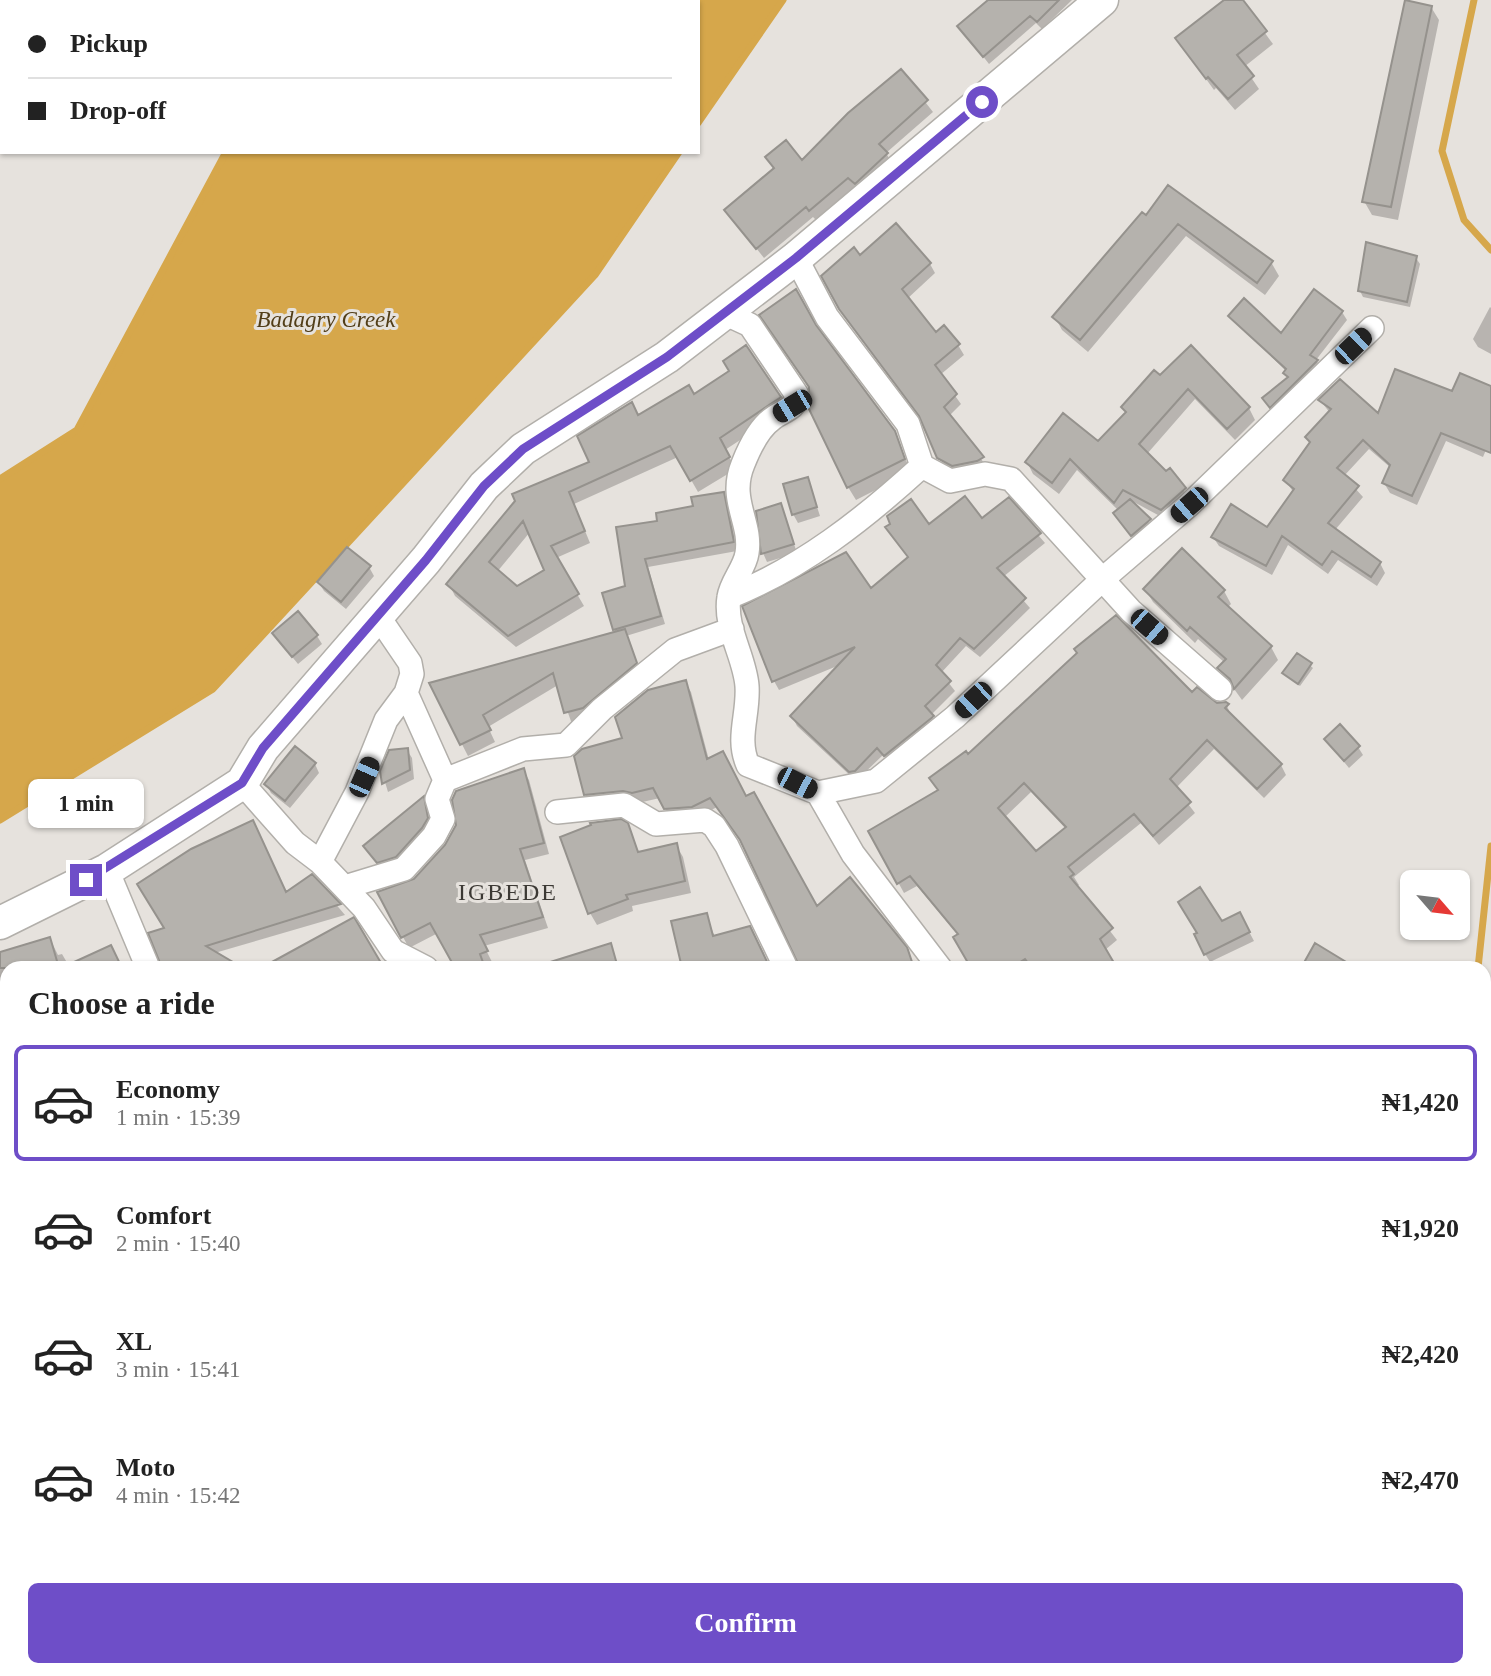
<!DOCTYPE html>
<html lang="en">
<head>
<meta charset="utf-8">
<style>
	:root { --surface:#fff; --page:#f2f2f2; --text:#222; --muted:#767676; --line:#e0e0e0; --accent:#6e4ec8 }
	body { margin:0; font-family:Georgia,serif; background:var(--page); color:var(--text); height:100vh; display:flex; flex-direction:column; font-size:26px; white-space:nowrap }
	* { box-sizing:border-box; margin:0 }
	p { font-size:23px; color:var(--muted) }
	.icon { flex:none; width:38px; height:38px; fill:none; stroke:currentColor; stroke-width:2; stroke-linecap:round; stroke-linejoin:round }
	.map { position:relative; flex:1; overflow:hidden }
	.details { position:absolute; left:0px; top:961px; width:1491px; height:716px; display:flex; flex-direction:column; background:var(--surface); border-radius:21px 21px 0 0; box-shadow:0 2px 5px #0004 }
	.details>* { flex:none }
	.banner { position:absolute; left:0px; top:0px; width:700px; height:154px; box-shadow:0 2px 5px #0004; display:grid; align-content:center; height:154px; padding:0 28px; background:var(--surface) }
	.needle { width:46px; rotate:118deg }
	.controls { position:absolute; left:1400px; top:870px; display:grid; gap:14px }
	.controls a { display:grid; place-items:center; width:70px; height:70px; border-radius:10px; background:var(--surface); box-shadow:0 2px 5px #0004; font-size:35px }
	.end { position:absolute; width:32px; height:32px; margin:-16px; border:9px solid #6e4ec8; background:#fff; box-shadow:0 0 0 4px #fff }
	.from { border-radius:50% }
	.bubble { position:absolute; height:49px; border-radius:10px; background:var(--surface); box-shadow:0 2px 5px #0004; font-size:23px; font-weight:700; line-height:49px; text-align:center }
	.car { position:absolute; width:21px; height:42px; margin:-21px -10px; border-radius:9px; box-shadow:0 0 5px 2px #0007; background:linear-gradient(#222 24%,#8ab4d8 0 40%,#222 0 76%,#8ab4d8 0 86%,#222 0) }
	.banner b { display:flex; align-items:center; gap:24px; height:66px; font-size:26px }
	.banner b+b { border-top:2px solid var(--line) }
	.banner i { width:18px; height:18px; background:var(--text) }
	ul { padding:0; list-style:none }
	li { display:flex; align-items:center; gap:21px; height:116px; margin:0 14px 10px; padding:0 14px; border:4px solid transparent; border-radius:10px }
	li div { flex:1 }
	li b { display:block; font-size:26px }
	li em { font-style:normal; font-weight:700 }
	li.current { border-color:var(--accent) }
	li>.icon { width:63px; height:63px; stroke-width:1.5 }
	h2 { padding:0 28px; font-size:32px; line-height:84px }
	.cta { display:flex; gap:14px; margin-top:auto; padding:14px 28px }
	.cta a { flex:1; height:80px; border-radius:10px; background:var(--accent); color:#fff; font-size:28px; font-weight:700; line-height:80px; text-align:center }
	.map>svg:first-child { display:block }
</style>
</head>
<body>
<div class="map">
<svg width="1491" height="1676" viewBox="0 0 1491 1676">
	<rect width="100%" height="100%" fill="#e6e2dd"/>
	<!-- green -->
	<path fill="#d2b583" d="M955,1670H1110V1676H944Z"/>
	<!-- water -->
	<path fill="#d6a74b" d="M308,0H783L698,123V2Z
		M226,152H679L595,275L213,689L0,820V479L77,430Z"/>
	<!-- shadow -->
	<path fill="#0003" fill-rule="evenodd" d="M990,0H1072L1042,29L1036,23L989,64L960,27Z
		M1227,0H1241L1273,44L1244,67L1259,89L1235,110L1216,88L1214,90L1177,39Z
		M1431,7L1439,20L1398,220L1372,215L1364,201Z
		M901,71L933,112L886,153L893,165L855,188L816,220L813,217L764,258L726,210L774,170L767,158L802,162Z
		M1169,187L1271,262L1279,276L1265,295L1186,236L1088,352L1062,330L1055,317L1147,218Z
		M860,258L930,264L935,273L907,299L936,334L958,345L964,355L940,375L961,404L949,416L987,467L959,475L944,467L923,421L847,319L840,309Z
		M1416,258L1420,264L1410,307L1363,297L1360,291Z
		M1314,292L1342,312L1347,320L1316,360L1322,369L1275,414L1269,406L1288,379L1286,371L1230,316L1282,336Z
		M1490,307L1491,308V354L1478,347L1473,339Z
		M816,329L894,432L911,472L856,500L848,487Z
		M1160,377L1249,408L1255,420L1235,440L1195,399L1147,454L1166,473L1169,470L1191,501L1169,521L1132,501L1157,533L1140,548L1115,513L1119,511L1077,470L1059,494L1033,474L1027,462L1098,443L1127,414L1123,407Z
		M1491,388V438L1483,457L1446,441L1417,505L1390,493L1384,483L1391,468L1369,449L1344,476L1363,497L1335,530L1380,563L1385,573L1377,586L1338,560L1328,574L1288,545L1272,575L1219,546L1213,537L1268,529L1294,493L1285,480L1311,444L1307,438L1330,413L1320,400L1378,416L1453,393Z
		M694,397L780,398L787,409L725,450L736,469L698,492L678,457L574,504L590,543L556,558L584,606L516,647L455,596L449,584L591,463L638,417ZM530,532L546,571L516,588L497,572Z
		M808,479L820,516L798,523L793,514Z
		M723,494L728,502L737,551L648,567L665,624L626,636L642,675L572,724L558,685L488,727L495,742L468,756L431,684L616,633L614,629L627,588L659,522Z
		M1008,500L1045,543L1003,577L1030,608L980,657L966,646L941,673L955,691L931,715L938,726L891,764L883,755L856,781L797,726L792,716L842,664L779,690L774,681L909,559L929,527L982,521Z
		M781,505L797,553L767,562L763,553Z
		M369,567L374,576L346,609L324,591L319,583Z
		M1145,589L1224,591L1231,604L1227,608L1271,647L1278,660L1242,700L1219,668L1225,663L1198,639L1195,643L1153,602Z
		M317,636L322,644L298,664L280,642Z
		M1297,655L1313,668L1300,686L1284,673Z
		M685,682L691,692L709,760L746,798L817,908L905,948L915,968H800L743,844L717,807L698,817L671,819L660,798L638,803L591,805L585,794L625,739Z
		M1192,695L1227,706L1232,717L1281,765L1286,775L1264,798L1214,749L1176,788L1195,813L1159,845L1141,823L1074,877L1079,885L1076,887L1117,940L1105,950L1115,968H973L959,936L917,886L904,893L870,831L939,791L968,756ZM1031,792L1066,829L1036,854L1004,818Z
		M1326,740L1358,747L1363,755L1349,768Z
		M407,750L412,758L414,779L388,792L382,772Z
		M315,764L319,773L290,808L271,793L266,784Z
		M523,770L529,780L549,854L525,860L548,928L484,946L492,962L485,965L486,968H440L453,960L438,933L409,948L379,893L415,880Z
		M423,799L432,827L401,865L383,870L366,847Z
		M626,825L639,853L676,845L683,857L691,893L632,906L633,911L597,925L590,913Z
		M312,876L345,915L163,968L286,894Z
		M706,915L715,937L770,968H671L683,964Z
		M1244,922L1254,941L1210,962L1205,954L1221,923Z
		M50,939L58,955L62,954L69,966L121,968H7V1004L0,1007V953Z
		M7,1035V1081L4,1082L0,1075V1036Z
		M7,1358V1473L0,1460V1361Z
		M1486,1473L1491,1476V1538L1484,1557Z
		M0,1643L7,1655L0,1663Z
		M35,1670H121L116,1673L119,1676H27Z
		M161,1670H205L197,1676H166Z
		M240,1670H351L346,1676H247Z
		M453,1670H481L488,1676H460Z
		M537,1670H700L696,1676H578L574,1672L571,1676H545Z
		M1280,1670H1293L1304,1676H1276Z
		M1333,1670H1433L1441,1676H1329Z"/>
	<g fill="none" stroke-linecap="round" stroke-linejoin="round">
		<!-- stream -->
		<path stroke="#d6a74b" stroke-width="7" d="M1474,0L1442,151L1464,220L1491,250
			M698,123L783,0
			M0,479L77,430L226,152
			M0,820L213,689L595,275L679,152
			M1478,968L1491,846
			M1175,1676L1180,1670"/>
	</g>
	<!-- building -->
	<path fill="#b5b2ad" stroke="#95928d" stroke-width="2" fill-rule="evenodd" d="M988,0H1059L1037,22L1030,16L983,57L957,26Z
		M1224,0H1243L1267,31L1237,55L1254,76L1228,99L1208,77L1206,79L1175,38Z
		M1405,0L1432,6L1391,207L1362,202Z
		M901,69L928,100L879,144L888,153L855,184L848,178L809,211L806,207L756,249L724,210L774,168L765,157L786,140L802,160L848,113Z
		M1168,185L1273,261L1257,283L1178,224L1080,340L1052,317L1142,212L1146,215Z
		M896,223L931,263L902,289L936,332L944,325L960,344L935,365L957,394L944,407L984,457L977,461L952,466L937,458L919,416L839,309L821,276L854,247L860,255Z
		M1366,242L1417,256L1407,302L1358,291Z
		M796,289L816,325L895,431L905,459L847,488L808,407L809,387L759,315Z
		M1314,289L1343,311L1310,355L1318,360L1270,408L1262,398L1288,377L1283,373L1286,369L1228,316L1244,298L1281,333Z
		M746,345L781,397L720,438L730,457L690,481L670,446L569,492L585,531L551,546L579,594L508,636L446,584L515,501L512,494L589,462L577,436L632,402L638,415L689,385L694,394L729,371L723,361ZM523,521L544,570L517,586L489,562Z
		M1191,345L1250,407L1227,429L1188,389L1139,444L1166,471L1170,468L1186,488L1161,510L1123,490L1114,503L1070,459L1052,483L1025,462L1063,413L1098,441L1126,412L1121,407L1154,370L1160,375Z
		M1395,369L1452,391L1460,373L1491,386V453L1441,433L1412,496L1382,483L1390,465L1363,440L1337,468L1359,486L1328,523L1381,562L1371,577L1332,551L1322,565L1282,536L1266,566L1211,537L1231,504L1267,527L1294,489L1283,480L1310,442L1305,437L1331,409L1318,400L1340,379L1378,413Z
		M808,477L817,507L792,515L783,484Z
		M724,492L734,542L645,559L661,616L613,630L602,593L625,586L616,527L657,521L656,513L693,506L691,497Z
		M965,496L982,518L1009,497L1041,533L997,568L1026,598L974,649L960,638L936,665L951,681L925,706L934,716L884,756L877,748L855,771L849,772L790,716L855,647L772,682L742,606L846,552L871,588L908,557L885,527L890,524L887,516L911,499L929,524Z
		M1130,499L1151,519L1131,536L1113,513Z
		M781,503L794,544L761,554L756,511Z
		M347,547L371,566L341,602L317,582Z
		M1182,548L1225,590L1218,597L1272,646L1234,689L1230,679L1217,668L1226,659L1190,627L1187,631L1143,589Z
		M298,611L318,635L292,657L272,633Z
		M1116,615L1192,692L1197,687L1217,703L1226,702L1229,704L1225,708L1282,764L1257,789L1207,740L1170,779L1191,802L1153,836L1134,814L1068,867L1074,874L1070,877L1113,928L1100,939L1117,968H1032L1025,959L1011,968H971L953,937L958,934L910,876L897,884L868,831L938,790L929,778L966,751L968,754L1077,653L1074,649ZM1024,783L1066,827L1036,851L998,808Z
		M625,629L637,663L583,708L564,713L553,673L483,715L491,730L460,745L429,683Z
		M1297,653L1312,663L1298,684L1282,673Z
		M686,680L707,759L723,751L746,796L754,792L817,906L850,877L907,947L914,968H800L740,840L710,798L692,807L664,809L653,788L632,793L623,791L584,795L574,756L582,749L622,738L615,717L648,690Z
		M1340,724L1360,746L1344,761L1324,739Z
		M295,746L316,763L285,801L264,784Z
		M408,748L410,770L382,784L380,771L389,750Z
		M524,768L544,843L520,849L543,917L480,935L488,951L480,954L485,968H455L430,923L401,938L377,892L414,879L445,845L456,825L452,800L456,791Z
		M424,796L428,818L422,828L396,857L377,863L363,846Z
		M621,819L628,823L638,852L677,843L685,881L626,895L628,899L588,914L560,837L591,825L590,823Z
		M253,820L286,892L312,874L341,904L206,946L243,968H162L148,933L164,928L137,884L191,849Z
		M1200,887L1222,921L1240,912L1250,932L1204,955L1194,934L1197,933L1178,902Z
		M707,913L713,936L750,926L770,968H682L671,921Z
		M354,917L384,968H261Z
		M50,937L59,968H0V952Z
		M611,943L618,968H547V963Z
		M1315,943L1356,968H1301Z
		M111,945L122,968H61Z"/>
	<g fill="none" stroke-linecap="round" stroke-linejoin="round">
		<!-- street casing -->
		<g stroke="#b2afaa" stroke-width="26">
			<path id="street" d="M796,258L827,317L908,424L922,466L950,481L985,474L1011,479L1131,611L1220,689
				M724,313L750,325L797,395C797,409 781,411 772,419C759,428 749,449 743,464C728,500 752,522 747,553C745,568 731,582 729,597C724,628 745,657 747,686C749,715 736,738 748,765L818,793
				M729,597C802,568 864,519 922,466
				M406,693L445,780
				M242,783L295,843L320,862L364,908L393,951L426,968
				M557,812L624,805L656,824L705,820L714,826L727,846L786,968
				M320,862L357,792L386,720L406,693L412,674L410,663L378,616
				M107,870L148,968
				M345,887L404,869L434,836L443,819L437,799L445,780L523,749L566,745L602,709L675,650L732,629
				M940,968L853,854L818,793L876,781L955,717L1104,578L1189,505L1372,328
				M514,1670L521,1676
				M1460,1670L1468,1676
				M397,1676L405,1670"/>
		</g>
		<!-- secondary casing -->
		<g stroke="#b2afaa" stroke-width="35">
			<path id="secondary" d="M0,923L107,870L242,783L263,748L426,560L484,486L523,449L667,357L796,258L1102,0"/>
		</g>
		<!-- street -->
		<use href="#street" stroke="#fff" stroke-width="23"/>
		<!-- secondary -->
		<use href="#secondary" stroke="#fff" stroke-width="32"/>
	</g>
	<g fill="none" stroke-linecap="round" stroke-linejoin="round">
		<!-- route -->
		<path stroke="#6e4ec8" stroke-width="9" d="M86,880L242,783L263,748L426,560L484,486L523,449L667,357L796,258L982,102"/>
	</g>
	<g text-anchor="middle" stroke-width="6" stroke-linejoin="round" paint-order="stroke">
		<!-- water labels -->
		<g font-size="23" font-style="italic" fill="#523e18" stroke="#e6e2dd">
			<text x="326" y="327">Badagry Creek</text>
		</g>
		<!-- quarter labels -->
		<g font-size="24" letter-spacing="2" fill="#3c3934" stroke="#e6e2dd">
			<text x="508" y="900">IGBEDE</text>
		</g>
	</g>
</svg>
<div class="controls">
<a><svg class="needle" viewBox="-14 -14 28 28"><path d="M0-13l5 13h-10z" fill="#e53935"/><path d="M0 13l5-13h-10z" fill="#767676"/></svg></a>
</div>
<i class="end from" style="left:982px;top:102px"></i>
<i class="end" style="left:86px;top:880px"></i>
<div class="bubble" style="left:28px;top:779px;width:116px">1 min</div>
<i class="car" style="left:1353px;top:346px;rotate:46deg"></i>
<i class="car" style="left:792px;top:406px;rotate:239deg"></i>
<i class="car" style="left:1189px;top:505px;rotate:229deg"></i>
<i class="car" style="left:1149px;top:627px;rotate:131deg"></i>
<i class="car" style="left:973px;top:700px;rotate:227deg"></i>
<i class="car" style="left:364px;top:777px;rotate:24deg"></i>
<i class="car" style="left:797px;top:783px;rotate:117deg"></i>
<div class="banner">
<b><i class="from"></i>Pickup</b>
<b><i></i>Drop-off</b>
</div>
<section class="details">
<h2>Choose a ride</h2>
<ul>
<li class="current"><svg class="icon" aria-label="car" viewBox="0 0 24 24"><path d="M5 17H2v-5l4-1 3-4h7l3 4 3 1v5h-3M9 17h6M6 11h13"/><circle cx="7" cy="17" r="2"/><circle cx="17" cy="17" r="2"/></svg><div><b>Economy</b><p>1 min · 15:39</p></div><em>₦1,420</em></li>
<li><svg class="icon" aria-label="car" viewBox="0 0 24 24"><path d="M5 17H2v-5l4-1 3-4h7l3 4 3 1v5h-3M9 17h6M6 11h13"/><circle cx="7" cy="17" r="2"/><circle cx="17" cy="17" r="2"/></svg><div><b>Comfort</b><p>2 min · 15:40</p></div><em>₦1,920</em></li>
<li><svg class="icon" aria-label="car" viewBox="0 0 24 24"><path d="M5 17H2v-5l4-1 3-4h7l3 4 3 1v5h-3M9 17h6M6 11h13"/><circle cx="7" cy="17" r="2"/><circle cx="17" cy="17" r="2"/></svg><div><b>XL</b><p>3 min · 15:41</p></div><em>₦2,420</em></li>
<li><svg class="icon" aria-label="car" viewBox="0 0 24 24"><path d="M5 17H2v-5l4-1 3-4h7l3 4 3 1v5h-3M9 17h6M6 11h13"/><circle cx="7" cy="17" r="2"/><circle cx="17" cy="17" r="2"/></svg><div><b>Moto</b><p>4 min · 15:42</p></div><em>₦2,470</em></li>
</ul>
<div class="cta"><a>Confirm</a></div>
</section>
</div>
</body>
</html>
